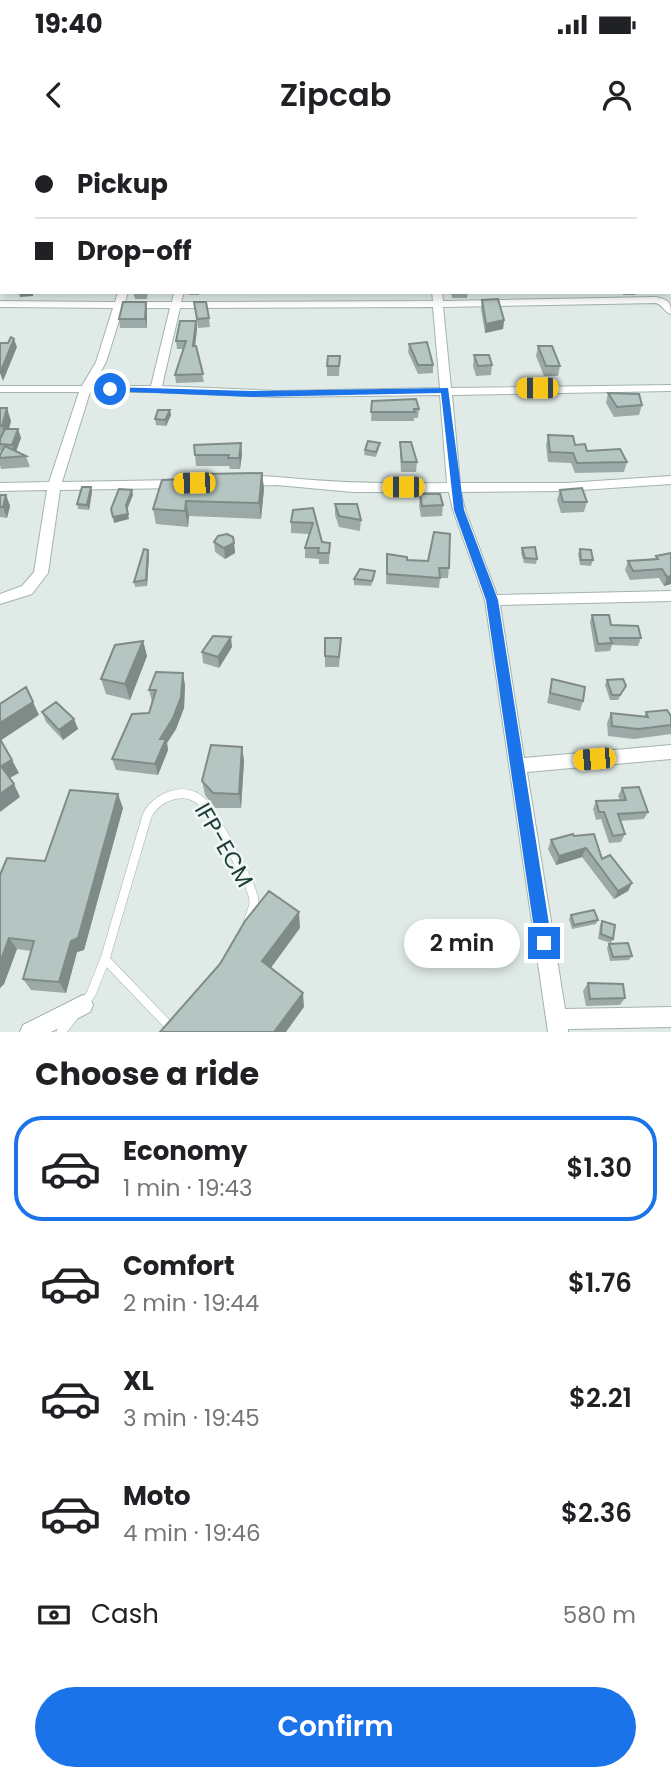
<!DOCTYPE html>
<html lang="en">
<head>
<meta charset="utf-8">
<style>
	:root { --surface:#fff; --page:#f2f2f2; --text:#202124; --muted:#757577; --line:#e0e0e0; --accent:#1a73e8 }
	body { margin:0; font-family:Poppins,sans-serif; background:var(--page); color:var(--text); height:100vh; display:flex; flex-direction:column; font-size:26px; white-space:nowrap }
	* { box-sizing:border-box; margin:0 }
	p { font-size:23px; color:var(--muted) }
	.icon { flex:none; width:38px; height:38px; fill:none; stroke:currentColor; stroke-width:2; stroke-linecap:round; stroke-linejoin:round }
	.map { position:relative; height:892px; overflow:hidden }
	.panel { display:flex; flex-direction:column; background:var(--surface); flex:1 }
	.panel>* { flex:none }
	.guide { position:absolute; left:0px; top:0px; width:672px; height:154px; box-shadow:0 4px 10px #0003; display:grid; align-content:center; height:154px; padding:0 35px; background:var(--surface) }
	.end { position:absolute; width:32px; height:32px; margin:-16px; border:9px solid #1a73e8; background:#fff; box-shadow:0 0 0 4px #fff }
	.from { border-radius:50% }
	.bubble { position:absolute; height:49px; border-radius:24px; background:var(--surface); box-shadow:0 4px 10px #0003; font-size:23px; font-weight:600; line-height:49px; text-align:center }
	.car { position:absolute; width:21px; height:42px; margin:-21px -10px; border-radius:9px; box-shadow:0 0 5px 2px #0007; background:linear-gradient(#f5c518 24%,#345 0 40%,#f5c518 0 76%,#345 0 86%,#f5c518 0) }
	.guide b { display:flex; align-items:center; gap:24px; height:66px; font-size:26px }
	.guide b+b { border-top:2px solid var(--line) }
	.guide i { width:18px; height:18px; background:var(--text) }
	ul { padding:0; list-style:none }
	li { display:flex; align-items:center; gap:21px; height:105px; margin:0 14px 10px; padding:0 21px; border:4px solid transparent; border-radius:28px }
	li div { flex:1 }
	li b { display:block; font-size:26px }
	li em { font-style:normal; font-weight:600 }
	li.active { border-color:var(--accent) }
	li>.icon { width:63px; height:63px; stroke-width:1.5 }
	h2 { padding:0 35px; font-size:32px; line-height:84px }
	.pay { display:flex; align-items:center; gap:18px; height:77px; padding:0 35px; font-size:26px }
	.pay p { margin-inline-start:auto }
	.action { display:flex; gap:14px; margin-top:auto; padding:14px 35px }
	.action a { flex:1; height:80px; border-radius:42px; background:var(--accent); color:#fff; font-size:28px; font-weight:600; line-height:80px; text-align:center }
	.status { display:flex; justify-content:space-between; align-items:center; height:49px; padding:0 35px; background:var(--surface); direction:ltr }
	.status svg { height:19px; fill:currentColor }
	header { display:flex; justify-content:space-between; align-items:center; height:91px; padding:0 35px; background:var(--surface); font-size:32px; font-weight:600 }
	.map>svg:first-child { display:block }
</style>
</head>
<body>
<div class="status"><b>19:40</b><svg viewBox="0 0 49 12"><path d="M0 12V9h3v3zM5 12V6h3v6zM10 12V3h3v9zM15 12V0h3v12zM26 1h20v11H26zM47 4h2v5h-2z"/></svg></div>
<header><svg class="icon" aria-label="back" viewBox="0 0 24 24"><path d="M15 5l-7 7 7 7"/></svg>Zipcab<svg class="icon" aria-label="person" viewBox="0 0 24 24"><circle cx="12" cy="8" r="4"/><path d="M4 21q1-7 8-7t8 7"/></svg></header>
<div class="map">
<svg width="671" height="892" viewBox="0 0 671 892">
	<rect width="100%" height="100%" fill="#e0ebe8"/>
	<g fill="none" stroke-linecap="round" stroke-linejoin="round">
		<!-- lane casing -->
		<g stroke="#a3b3b0" stroke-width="10">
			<path id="lane" d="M105,819L171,888
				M83,865L91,854L105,819L147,676C155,658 183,645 201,661C212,670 254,748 254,761C254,768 250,776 248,782
				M61,892L74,876"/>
		</g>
		<!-- street casing -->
		<g stroke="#a3b3b0" stroke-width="2">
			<path id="street" d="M55,0H63L54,2Z
				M160,0H168V2H160Z
				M304,0H312V2H304Z
				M406,0H414L415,2H407Z
				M576,0H584L585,2H577Z
				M670,8H671V12H670Z
				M0,41H2V45H0Z
				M670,49H671V53H670Z
				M670,99H671V105H670Z
				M0,102H2V108H0Z
				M118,152H128L125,162H172L174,152H184L181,162L433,161L432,152H442L443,161L656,157C668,160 671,161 671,174C664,172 663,165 656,163L443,167L451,248L671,245V251L452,255L460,343H566L671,336V344L566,351L461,352L465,370L497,455L671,451V461L500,465L524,618L671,605V619L527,632L565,869L671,867V887L568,889V892H548L485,460L453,370L449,352H353L277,345L246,346L240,342C250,333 275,337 288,338C341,343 394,344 447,343L440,255L276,257L156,252H90L62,342L177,340L183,344L177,348L60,350L48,433L32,454L0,464V454L22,446L34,432L47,350L0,351V343L49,342L79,252H0V246H82L96,222L113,168L0,167V161L115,162ZM433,167L440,248L276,251L162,246L180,168ZM123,168H170L151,246H93L106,222Z
				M83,855L90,858L93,865L90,872L51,892H20L23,885Z"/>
		</g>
		<!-- lane -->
		<use href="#lane" stroke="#fff" stroke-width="9"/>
		<!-- street -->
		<use href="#street" fill="#fff" fill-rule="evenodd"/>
	</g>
	<!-- wall -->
	<path fill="#9caaa7" d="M416,0H429V2H417Z
		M466,0H483L482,2H467Z
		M595,0H636L635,2H595Z
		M133,152H148L147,159H135Z
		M189,152H199V155H189Z
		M451,152H468L467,158H452Z
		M622,152H636L635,155H623Z
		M482,160L504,180L503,189L485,193L481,169Z
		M146,162L147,171V188H120L119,179Z
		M194,162L209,178L210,187L198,188Z
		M196,181L197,189L195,206L204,242L176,243L175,235L183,209H177L176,201Z
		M409,204L433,225V233L418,234L408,212Z
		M538,206L560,226L558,236H544L536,216Z
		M474,215L492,225L491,235L476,236L473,226Z
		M340,216L339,236H327V226Z
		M608,253L642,265L639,275L614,277L606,263Z
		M372,261L419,269L418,278H414V281H371Z
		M0,268L11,281L9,289H18L21,298L16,311L26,316L30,327L1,329L0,325V315L1,312L0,310Z
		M171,275L166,286L156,285L155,279Z
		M548,295L587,311L627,322L624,332L575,333L571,323L548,322L546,305Z
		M400,302L417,322L416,332H401L400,313Z
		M241,303L242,314L240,329H230L229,326H196L195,315Z
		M380,303L379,308L376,317L364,315L365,310Z
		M262,333L264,349L261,379L189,376L188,387L156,384L153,369L204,338Z
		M91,347L92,352L89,370L78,369L77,364Z
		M560,350L587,362L584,372L561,373L557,360Z
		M420,354L443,365L442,376L421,377L419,365Z
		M0,355H6L10,366L7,378L0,377Z
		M335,364L361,380L360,391L339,387L335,375Z
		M313,368L322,402L330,403L329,424H319V419L305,418V408L309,394L291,393V382Z
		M214,402L234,403L235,413L225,419L215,412Z
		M522,408L537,419L536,424L524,423L521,413Z
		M580,409L593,420L591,426L580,425L578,414Z
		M671,413V444L664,446L659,438L630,440L625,430L628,421L655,419L656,416Z
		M387,414L407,420L428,421L449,428L448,438H440L439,448L386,444Z
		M149,415L147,446L135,447L134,442Z
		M375,436L371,446L354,445V439Z
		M592,475L611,485L641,498L638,506L612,505L610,511L595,512L590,482Z
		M325,498H341L339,527H325Z
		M143,501L147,516L130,560L106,554L101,539Z
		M232,507L219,528L203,523L202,512Z
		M552,539L583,561L580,571L547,563Z
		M607,540L626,546L618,560H610L605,545Z
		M185,545L184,568L176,589L167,603L168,610L158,635L116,630L112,619L149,573L152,562L149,550Z
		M42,572L74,579L78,589L63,600L46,582Z
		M646,572L671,576V594L634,599L608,596L607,583L611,573L644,577Z
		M242,607L244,621L241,668H215L205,655L202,641Z
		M622,648L648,672L644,679L620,681L625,694L621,702L609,703L601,679L596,680L593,669L596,661L620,660L618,656Z
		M123,668L84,810L77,812L66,853L31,850L23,839L31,811L17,809L4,844L0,848V735L45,721Z
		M574,696L632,743L628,751L614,759L582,717L556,725L548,709L551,700Z
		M571,775L598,780L596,784L572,789L569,779Z
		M602,781L613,799L611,803L598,799L600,785Z
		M609,804L632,816L629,820L610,821L607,808Z
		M588,843L625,858L620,865L586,866L583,851Z"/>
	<!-- shaded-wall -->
	<path fill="#7f8b88" d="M19,152H33V156L20,157Z
		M146,162L147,171V188L145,179Z
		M504,180L503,189L485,193L486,184Z
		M196,181L197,189L194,214L193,206Z
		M14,199L17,207L3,241L0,233Z
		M7,268L11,281L6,298L2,286Z
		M170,270L171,275L166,286L165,280Z
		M18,289L21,298L15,314L12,305Z
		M241,303L242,314L240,329L239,318Z
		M262,333L264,349L261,379L259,363Z
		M91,347L92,352L89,370L87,365Z
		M132,350L133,355L127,370L126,365Z
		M6,355L10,366L7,378L3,367Z
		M186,361L189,376L188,387L185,371Z
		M128,374L129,379L114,383L113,377Z
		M234,403L235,413L225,419L224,408Z
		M148,410L149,415L147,446L146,440Z
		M671,436V444L664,446L667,437Z
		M231,497L232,507L219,528L218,517Z
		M143,501L147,516L130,560L125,544Z
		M183,533L185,545L184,568L176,589L167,603L168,610L158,635L155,624L160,599Z
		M33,562L39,575L0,601V583Z
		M74,579L78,589L63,600L59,590Z
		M242,607L244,621L241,668L239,654Z
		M12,620L19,633L8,639L1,626Z
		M14,644L20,657L0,672V654Z
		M118,654L123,668L84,810L77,812L66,853L59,842L71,801Z
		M586,708L582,717L556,725L559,716Z
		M632,743L628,751L614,759L618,751Z
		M299,772L300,788L265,836L262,821Z
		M9,798L17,809L4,844L0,848V822Z
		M303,853L304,867L286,892H274Z"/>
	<!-- building -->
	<path fill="#b5c6c2" stroke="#7f8b88" stroke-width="2" d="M2,0H30L29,2H2Z
		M80,0H100L137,2H79Z
		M176,0H194L193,2H176Z
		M264,0H297V2H263Z
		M530,0H552L551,2H530Z
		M598,0H612V2H598Z
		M498,159L504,180L486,184L482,160Z
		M123,162H146L145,179H119Z
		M194,162H206L209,178L197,179Z
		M180,181H196L193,206H196L203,234L175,235L186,201H176Z
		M11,197L14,199L0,233V203H8Z
		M427,202L433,225H418L409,204Z
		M538,206H552L560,226H546Z
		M474,215H489L492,225L478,226Z
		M328,216H340L339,226H327Z
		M608,253L639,254L642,265L617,267Z
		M416,259L419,269H414L415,272H371L372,261Z
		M0,268H7L2,286H0Z
		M158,270H170L165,280L155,279Z
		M5,289H18L12,305L0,304V299Z
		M548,295L573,296L575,305L585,304L587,311L620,309L627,322L577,323L573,313L550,312Z
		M368,301L380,303L376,312L365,310Z
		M400,302H411L417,322H402Z
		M241,303L239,318H228L229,315H195L194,305Z
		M5,306L26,316L0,318V315Z
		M262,333L259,363L186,361L185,371L153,369L162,340L204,338V334Z
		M82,347H91L87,365L77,364Z
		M582,348L587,362H563L560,350Z
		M119,349L132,350L126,365L128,374L113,377L111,369Z
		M420,354H440L443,365L422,366Z
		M0,355H6L3,367H0Z
		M335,364H357L361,380L339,376Z
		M313,368L322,402L330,403L329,413H318L319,408H305L313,383L291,382L293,370Z
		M434,392L450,394L449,428H439L440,438L387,434V414L407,417V420L428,421Z
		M227,394L233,397L234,403L224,408L214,402L218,396Z
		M535,407L537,419L525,418L522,408Z
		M144,409L148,410L146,440L134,442Z
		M580,409L591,410L593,420H581Z
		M671,413V436L667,437L662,429L633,431L628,421L658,419L656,416Z
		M360,429L375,431L372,441L354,439Z
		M592,475H609L611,485L638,486L641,498H610L612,503L598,504Z
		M213,496L231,497L218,517L202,512Z
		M325,498H341L339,517L325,516Z
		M143,501L125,544L101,539L115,505Z
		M156,532L183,533L181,557L173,578L160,599H166L155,624L112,619L132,574L149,573L156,550H149Z
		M552,539L585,547L583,561L550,553Z
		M623,539L626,546L620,555H612L607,540Z
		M26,547L33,562L0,583V564Z
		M56,562L74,579L59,590L42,572Z
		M667,570L671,576V585L638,589L612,586L611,573L648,577L646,572Z
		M0,599L12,620L1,626L14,644L0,654Z
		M211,605L242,607L239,654L213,653L202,641Z
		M639,647L648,672L618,674L625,694L613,696L604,672H599L596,661L626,660L622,648Z
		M70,650L118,654L78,798L71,801L59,842L23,839L34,801L9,798L0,822V735L7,718L45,721Z
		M573,694L574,696L594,694L602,719L610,715L632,743L618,751L586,708L559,716L551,700Z
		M269,751L299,772L262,821L303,853L274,892H160L220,824L245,781Z
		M594,770L598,780L574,785L571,775Z
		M602,781L615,785L613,799L601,794Z
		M628,803L632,816L613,817L609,804Z
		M588,843L623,844L625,858L590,859Z"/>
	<!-- route -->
	<path fill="#1a73e8" d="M110,247L252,251L448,248L464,370L498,460L552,803L550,809L544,811L539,809L536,803L486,460L454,370L441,253L252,257L106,251L105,249Z"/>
	<g text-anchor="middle" stroke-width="5" stroke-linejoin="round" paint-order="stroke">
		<!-- near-street labels -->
		<g font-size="23" fill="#203c3a" stroke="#f0f8f6">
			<text transform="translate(224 705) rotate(60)" y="8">IFP-ECM</text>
		</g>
	</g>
</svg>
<i class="end from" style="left:110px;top:249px"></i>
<i class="end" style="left:544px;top:803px"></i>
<div class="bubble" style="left:404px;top:779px;width:116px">2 min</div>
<i class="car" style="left:537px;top:248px;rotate:270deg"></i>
<i class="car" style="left:194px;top:343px;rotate:269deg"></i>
<i class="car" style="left:403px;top:347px;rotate:270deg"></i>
<i class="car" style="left:594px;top:619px;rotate:265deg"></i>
<div class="guide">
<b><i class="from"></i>Pickup</b>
<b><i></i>Drop-off</b>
</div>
</div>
<section class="panel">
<h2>Choose a ride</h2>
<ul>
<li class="active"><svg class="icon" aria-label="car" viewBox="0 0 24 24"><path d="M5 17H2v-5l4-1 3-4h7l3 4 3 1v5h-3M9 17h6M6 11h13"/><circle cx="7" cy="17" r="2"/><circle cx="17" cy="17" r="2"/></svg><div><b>Economy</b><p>1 min · 19:43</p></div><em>$1.30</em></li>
<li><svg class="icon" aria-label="car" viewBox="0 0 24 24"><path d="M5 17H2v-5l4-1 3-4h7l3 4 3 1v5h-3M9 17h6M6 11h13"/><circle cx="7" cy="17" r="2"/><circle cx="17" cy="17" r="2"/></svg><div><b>Comfort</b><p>2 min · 19:44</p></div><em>$1.76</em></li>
<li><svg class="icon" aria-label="car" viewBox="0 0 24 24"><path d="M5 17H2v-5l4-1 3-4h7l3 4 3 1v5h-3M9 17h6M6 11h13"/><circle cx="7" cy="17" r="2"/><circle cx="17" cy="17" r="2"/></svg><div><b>XL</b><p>3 min · 19:45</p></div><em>$2.21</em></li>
<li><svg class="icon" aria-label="car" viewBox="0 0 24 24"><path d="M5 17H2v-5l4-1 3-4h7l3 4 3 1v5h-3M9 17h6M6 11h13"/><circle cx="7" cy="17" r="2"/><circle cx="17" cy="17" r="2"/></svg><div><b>Moto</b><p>4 min · 19:46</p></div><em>$2.36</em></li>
</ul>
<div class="pay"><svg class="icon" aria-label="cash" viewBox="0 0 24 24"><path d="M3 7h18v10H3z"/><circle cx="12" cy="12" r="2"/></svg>Cash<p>580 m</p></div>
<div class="action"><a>Confirm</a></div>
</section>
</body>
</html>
